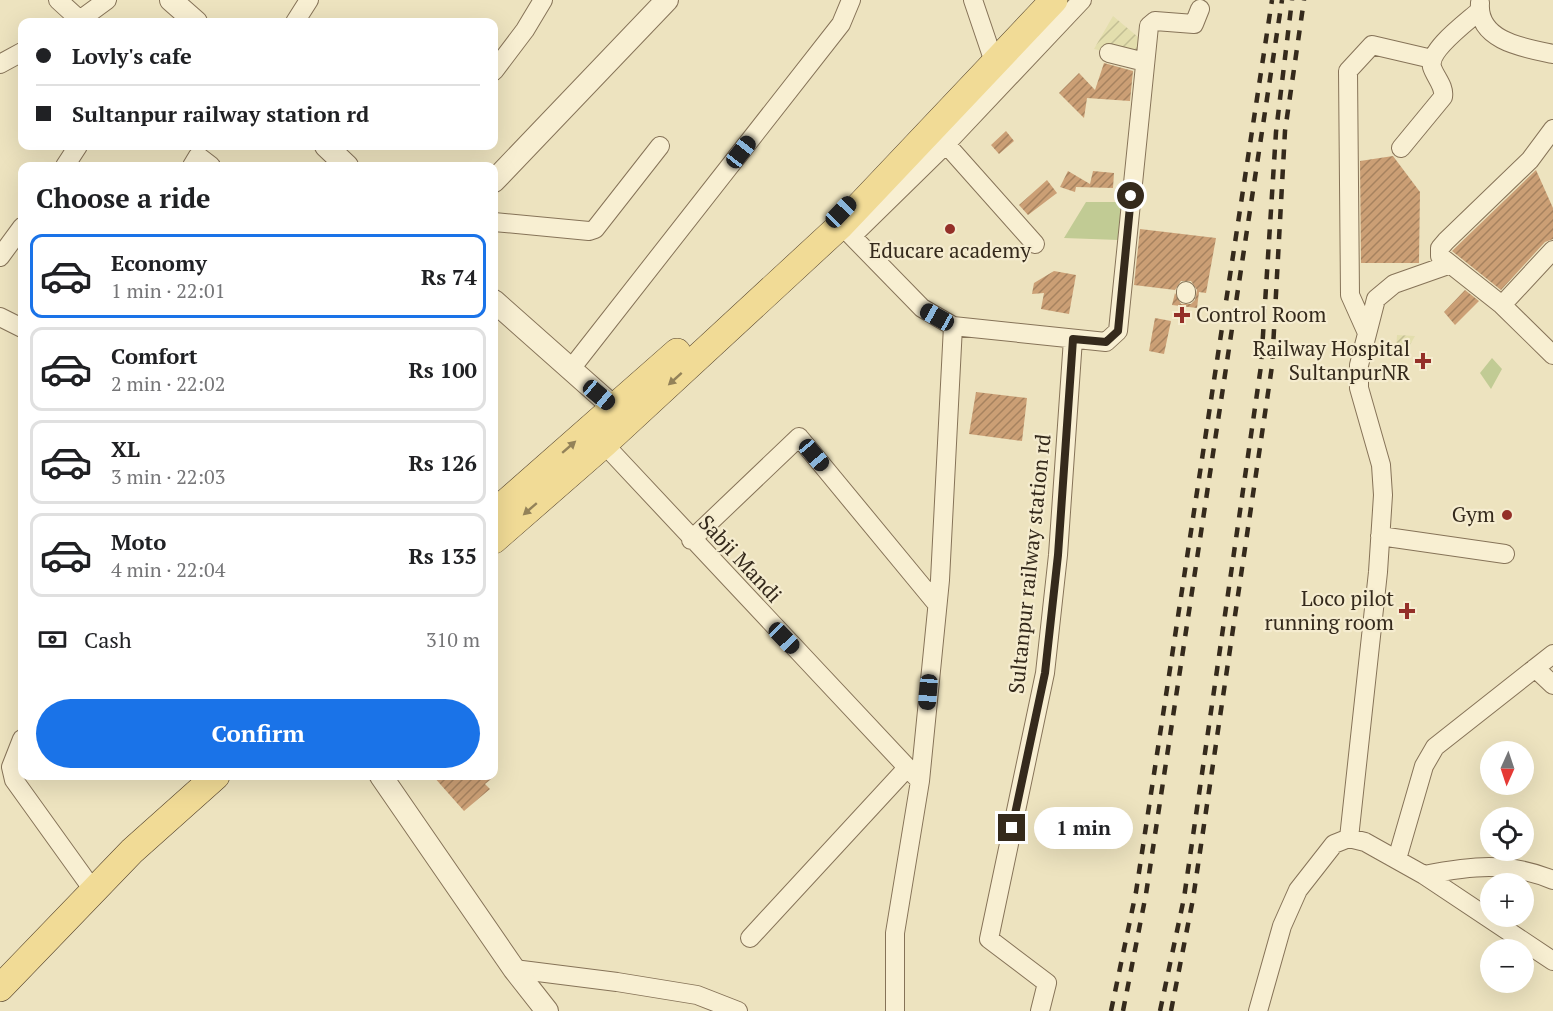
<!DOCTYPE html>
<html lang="en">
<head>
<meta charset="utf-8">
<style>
	:root { --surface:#fff; --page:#f2f2f2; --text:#202124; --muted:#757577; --line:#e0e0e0; --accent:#1a73e8 }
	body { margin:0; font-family:"PT Serif",serif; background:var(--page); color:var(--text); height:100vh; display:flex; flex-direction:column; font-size:22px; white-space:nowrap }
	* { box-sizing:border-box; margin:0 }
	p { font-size:20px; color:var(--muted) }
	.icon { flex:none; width:33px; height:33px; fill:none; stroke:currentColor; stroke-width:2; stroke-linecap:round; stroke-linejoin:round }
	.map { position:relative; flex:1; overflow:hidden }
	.side { position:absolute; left:18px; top:162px; width:480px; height:618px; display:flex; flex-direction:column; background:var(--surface); border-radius:12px; box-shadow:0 6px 24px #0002 }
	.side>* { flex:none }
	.hud { position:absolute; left:18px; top:18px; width:480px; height:132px; border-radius:12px; box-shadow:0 6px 24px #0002; display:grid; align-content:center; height:132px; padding:0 18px; background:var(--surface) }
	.needle { width:39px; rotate:183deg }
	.tools { position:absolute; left:1480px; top:741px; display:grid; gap:12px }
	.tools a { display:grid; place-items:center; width:54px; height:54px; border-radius:50%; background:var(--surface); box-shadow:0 6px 24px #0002; font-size:30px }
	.end { position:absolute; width:27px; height:27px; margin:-14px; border:8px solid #352a1c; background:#fff; box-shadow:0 0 0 3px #fff }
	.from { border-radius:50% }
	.bubble { position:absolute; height:42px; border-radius:21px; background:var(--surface); box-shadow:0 6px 24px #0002; font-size:20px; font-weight:700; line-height:42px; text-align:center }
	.car { position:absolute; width:18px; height:36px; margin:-18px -9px; border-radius:8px; box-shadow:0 0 4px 2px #0007; background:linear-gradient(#222 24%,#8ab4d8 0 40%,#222 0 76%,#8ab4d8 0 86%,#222 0) }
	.hud b { display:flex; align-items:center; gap:21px; height:57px; font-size:22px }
	.hud b+b { border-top:2px solid var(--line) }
	.hud i { width:15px; height:15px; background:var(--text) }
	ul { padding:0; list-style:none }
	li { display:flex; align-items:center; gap:18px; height:84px; margin:0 12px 9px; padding:0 6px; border:3px solid var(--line); border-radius:12px }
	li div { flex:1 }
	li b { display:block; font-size:22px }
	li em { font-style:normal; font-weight:700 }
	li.on { border-color:var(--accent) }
	li>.icon { width:54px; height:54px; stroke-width:1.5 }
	h2 { padding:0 18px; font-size:27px; line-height:72px }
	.pay { display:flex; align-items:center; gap:15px; height:66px; padding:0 18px; font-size:22px }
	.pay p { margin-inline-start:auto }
	.cta { display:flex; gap:12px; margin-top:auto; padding:12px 18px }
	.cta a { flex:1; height:69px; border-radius:36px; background:var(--accent); color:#fff; font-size:24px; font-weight:700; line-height:69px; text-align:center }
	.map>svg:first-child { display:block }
</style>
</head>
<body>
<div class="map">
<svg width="1553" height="1011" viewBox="0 0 1553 1011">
	<defs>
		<pattern id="farmland-furrows" width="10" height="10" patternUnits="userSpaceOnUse" patternTransform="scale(1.5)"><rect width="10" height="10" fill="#e3dead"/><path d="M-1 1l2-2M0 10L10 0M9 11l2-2" fill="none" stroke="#c3bf94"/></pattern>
		<pattern id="building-hatch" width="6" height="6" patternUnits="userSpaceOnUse" patternTransform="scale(1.5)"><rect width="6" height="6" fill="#cb9f75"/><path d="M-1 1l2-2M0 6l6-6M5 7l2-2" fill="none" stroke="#a6825f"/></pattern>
	</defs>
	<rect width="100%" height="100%" fill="#ede3bf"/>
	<!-- farmland -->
	<path fill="url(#farmland-furrows)" d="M1113,16L1138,37L1137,59L1094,49Z
		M1397,335L1415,336L1407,350L1396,349Z"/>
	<!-- park -->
	<path fill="#c1cb94" d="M1086,202H1122L1119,240L1064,238Z
		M1492,358L1502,369L1491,389L1480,373Z"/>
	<!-- building -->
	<path fill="url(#building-hatch)" d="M1104,63L1133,71L1130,101L1087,98L1084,118L1059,93L1079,73L1095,90Z
		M1006,131L1014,141L999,154L991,145Z
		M1393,156L1420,192L1419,263H1361L1360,161Z
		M1536,170L1553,208V239L1545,242L1501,290L1452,251Z
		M1068,171L1090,184L1093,171L1114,173L1113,188L1076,187L1075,192L1060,187Z
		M1047,180L1057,193L1028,215L1019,205Z
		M1140,229L1216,238L1206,293L1199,292L1197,308L1172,305L1175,293L1181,304H1191L1195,300L1197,290L1191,281H1181L1175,290L1134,285Z
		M1054,271L1076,275L1069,314L1041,309L1044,293L1032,294L1034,283Z
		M1465,290L1479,301L1455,325L1444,312Z
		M1155,318L1171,321L1164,354L1149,351Z
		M976,392L1027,398L1022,441L969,434Z
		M433,776H495L485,784L490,789L464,811Z"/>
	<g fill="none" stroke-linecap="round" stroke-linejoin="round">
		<!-- minor casing -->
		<g stroke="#867358" stroke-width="20">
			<path id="minor" d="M58,0L82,22
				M973,0L992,56
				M1480,3C1477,41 1524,48 1553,54
				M77,22L107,0
				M295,22L309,0
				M1109,53L1145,62
				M0,64L22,52
				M494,71L525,30L543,0
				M1553,129L1530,160L1446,241L1440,248V256L1502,305L1553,355
				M946,144L1035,244
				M1401,148L1443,97C1445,86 1435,77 1432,67C1428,50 1467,22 1479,11
				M65,166L78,146
				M192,166L198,156L211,166
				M494,222L589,231L595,229L660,146
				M841,225L922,308L953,326L1106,342L1118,331L1149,26L1155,21L1194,24L1200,9
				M852,236L946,144L1082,0
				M0,257L22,227
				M1186,294V291
				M1502,305L1553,250
				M0,317L22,328
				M1367,333L1350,295L1348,71L1372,45L1432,59
				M570,370L841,24L851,0
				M604,444L920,781
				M1380,536L1505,554
				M691,540L799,437L936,603
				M1535,668L1553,685
				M22,739L11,767L14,780L93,890
				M1349,838L1378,572L1383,495L1381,465L1359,388V365L1376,299L1394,284L1448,265
				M1397,859L1424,766L1435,747L1553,654
				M1424,875C1471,866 1507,861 1553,880
				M750,938L907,768
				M514,969L617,982L697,995L738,1011
				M895,1011V933L920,781L940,580L953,326
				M1040,1011L1047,983L989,939L1045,673L1058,555L1073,339
				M1258,1011L1282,926L1298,890L1334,844L1349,838L1365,842L1424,875L1553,961"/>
		</g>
		<!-- tertiary casing -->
		<g stroke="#867358" stroke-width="24">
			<path id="tertiary" d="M171,0L196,22
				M326,146L347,166
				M494,181L667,0
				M494,301L627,419
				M381,776L514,969L547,1011"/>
		</g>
		<!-- primary casing -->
		<g stroke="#53412c" stroke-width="28">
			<path id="primary" d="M494,513L677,352
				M494,540L604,444L841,225L1054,0
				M0,988L132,851L216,776"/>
		</g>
		<!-- minor -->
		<use href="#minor" stroke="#f8efd2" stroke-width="18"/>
		<!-- tertiary -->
		<use href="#tertiary" stroke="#f8efd2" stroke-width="22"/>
		<!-- primary -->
		<use href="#primary" stroke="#f1db96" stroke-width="27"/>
		<!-- rail -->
		<path stroke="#352a1c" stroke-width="4.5" stroke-dasharray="10 10" stroke-linecap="butt" d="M1111,1011L1136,892L1272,0
			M1123,1011L1146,894L1282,0
			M1160,1011L1184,898L1261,366L1276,132L1292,0
			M1171,1011L1193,899L1272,366L1285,131L1304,0"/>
	</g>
	<!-- one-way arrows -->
	<defs><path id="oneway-solid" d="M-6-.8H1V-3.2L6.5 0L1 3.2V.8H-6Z" transform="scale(1.5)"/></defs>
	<g fill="#938259">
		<use href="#oneway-solid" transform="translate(675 379) rotate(138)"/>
		<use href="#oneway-solid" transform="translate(569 447) rotate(-41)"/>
		<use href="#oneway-solid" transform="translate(530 509) rotate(139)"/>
	</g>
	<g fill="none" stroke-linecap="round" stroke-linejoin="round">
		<!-- route -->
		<path stroke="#352a1c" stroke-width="8" d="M1012,828L1045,673L1058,555L1073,339L1106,342L1118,331L1131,196"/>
	</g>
	<!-- markers -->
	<g fill="#942f28" stroke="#f5eccf" stroke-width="2">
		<circle cx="950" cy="229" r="6"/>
		<path d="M1179 306h6v6h6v6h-6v6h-6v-6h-6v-6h6z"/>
		<path d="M1420 352h6v6h6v6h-6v6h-6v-6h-6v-6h6z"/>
		<circle cx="1507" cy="515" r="6"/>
		<path d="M1404 602h6v6h6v6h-6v6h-6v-6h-6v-6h6z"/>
	</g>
	<g text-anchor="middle" stroke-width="4.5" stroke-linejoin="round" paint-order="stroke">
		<!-- poi labels -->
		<g font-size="21" fill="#352a1c" stroke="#f5eccf" text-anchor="end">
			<text x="950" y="258" text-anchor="middle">Educare academy</text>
			<text x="1196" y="322" text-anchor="start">Control Room</text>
			<text x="1410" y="356">Railway Hospital<tspan x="1410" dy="24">SultanpurNR</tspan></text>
			<text x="1495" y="522">Gym</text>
			<text x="1394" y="606">Loco pilot<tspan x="1394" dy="24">running room</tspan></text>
		</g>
		<!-- street labels -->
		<g font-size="21" fill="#352a1c" stroke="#f5eccf">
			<text transform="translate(740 559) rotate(47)" y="7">Sabji Mandi</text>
			<text transform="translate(1030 564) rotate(-84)" y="7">Sultanpur railway station rd</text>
		</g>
	</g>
</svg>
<div class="tools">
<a><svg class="needle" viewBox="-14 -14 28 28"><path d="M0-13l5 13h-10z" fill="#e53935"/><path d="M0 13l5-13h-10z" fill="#757577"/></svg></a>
<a><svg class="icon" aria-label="locate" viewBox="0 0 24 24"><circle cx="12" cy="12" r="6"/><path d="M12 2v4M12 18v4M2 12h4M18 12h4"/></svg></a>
<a>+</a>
<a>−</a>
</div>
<i class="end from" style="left:1131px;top:196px"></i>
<i class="end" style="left:1012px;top:828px"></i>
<div class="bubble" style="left:1034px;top:807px;width:99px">1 min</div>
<i class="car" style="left:741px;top:152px;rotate:38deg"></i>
<i class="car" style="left:841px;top:212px;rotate:44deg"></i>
<i class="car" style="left:937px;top:317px;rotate:299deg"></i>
<i class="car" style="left:599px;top:395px;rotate:130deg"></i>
<i class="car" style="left:814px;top:455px;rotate:140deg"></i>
<i class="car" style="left:784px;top:638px;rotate:136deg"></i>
<i class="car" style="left:928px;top:692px;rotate:185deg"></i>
<div class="hud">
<b><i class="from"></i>Lovly's cafe</b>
<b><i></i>Sultanpur railway station rd</b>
</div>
<section class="side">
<h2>Choose a ride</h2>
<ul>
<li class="on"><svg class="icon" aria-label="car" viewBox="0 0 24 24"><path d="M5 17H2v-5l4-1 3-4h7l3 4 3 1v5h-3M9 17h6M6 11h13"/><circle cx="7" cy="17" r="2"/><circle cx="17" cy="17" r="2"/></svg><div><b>Economy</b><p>1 min · 22:01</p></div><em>Rs 74</em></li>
<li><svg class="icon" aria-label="car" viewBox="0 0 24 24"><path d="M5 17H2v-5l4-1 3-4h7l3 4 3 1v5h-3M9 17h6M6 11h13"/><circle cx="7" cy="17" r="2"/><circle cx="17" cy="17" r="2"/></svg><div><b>Comfort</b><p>2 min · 22:02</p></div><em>Rs 100</em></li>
<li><svg class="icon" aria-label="car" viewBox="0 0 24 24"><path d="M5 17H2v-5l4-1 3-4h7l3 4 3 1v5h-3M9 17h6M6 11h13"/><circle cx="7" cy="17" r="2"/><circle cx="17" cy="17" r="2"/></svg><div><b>XL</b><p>3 min · 22:03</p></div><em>Rs 126</em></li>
<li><svg class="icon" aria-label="car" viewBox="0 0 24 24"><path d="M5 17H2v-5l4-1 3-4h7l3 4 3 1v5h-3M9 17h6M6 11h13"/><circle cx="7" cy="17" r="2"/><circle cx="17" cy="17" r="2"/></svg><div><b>Moto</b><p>4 min · 22:04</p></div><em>Rs 135</em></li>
</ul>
<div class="pay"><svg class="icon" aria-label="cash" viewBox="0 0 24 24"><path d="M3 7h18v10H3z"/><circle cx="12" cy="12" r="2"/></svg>Cash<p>310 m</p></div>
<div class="cta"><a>Confirm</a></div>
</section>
</div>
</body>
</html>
